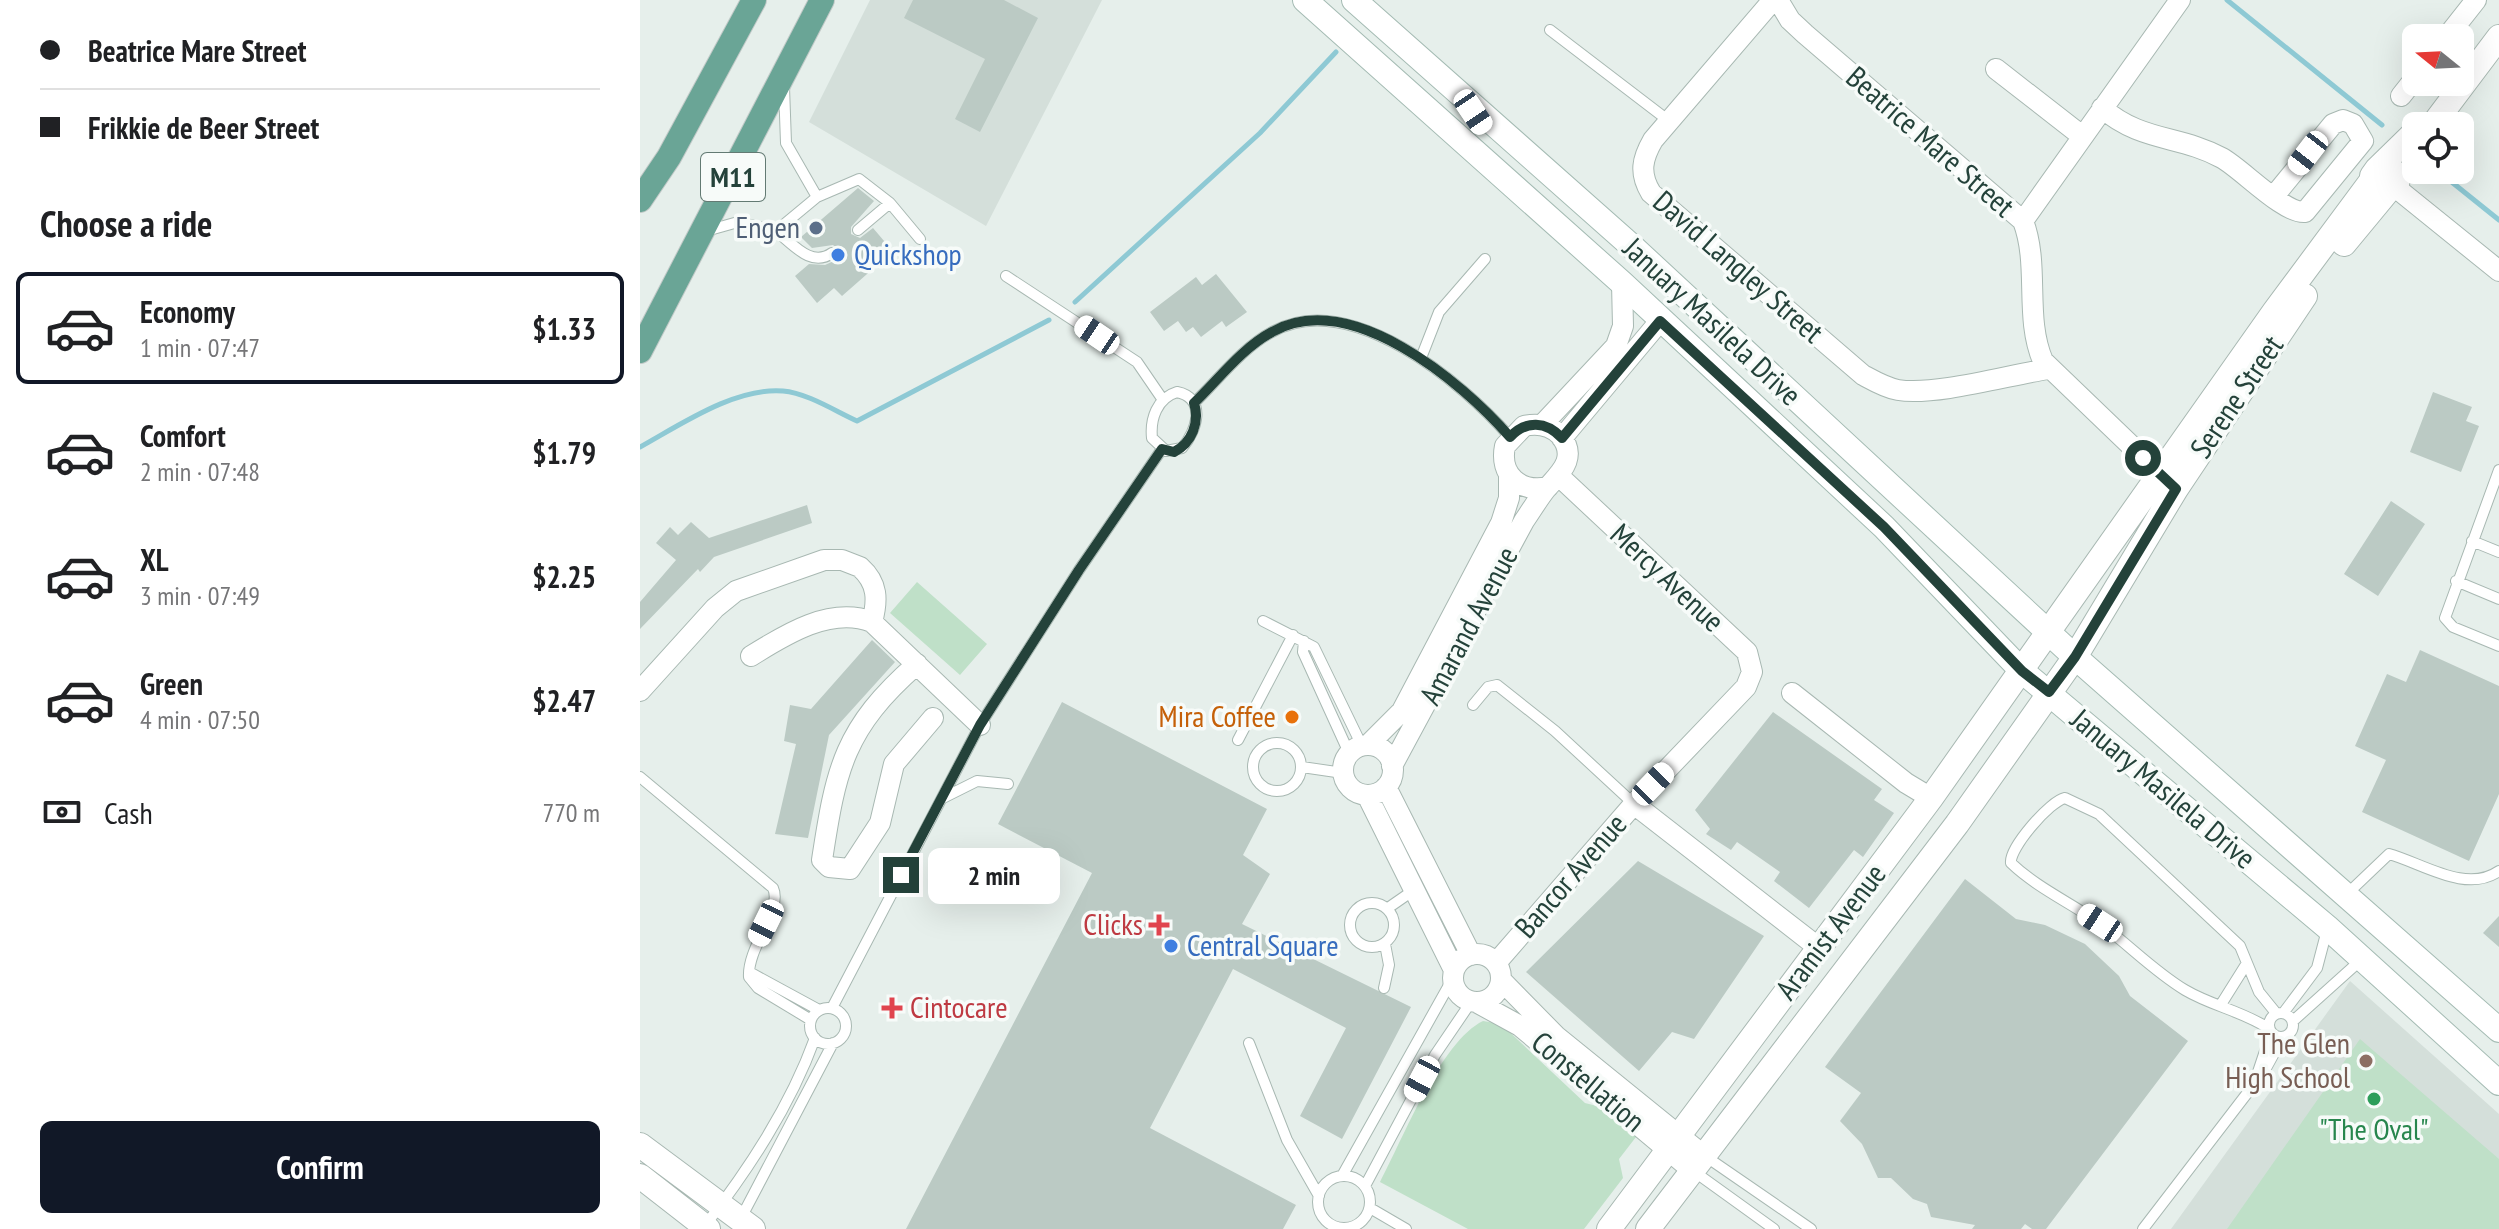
<!DOCTYPE html>
<html lang="en">
<head>
<meta charset="utf-8">
<style>
	:root { --surface:#fff; --page:#f6f6f6; --text:#202124; --muted:#757577; --line:#e0e0e0; --accent:#111827 }
	body { margin:0; font-family:"PT Sans Narrow",sans-serif; background:var(--page); color:var(--text); height:100vh; display:flex; flex-direction:column; font-size:30px; white-space:nowrap }
	* { box-sizing:border-box; margin:0 }
	p { font-size:26px; color:var(--muted) }
	.icon { flex:none; width:44px; height:44px; fill:none; stroke:currentColor; stroke-width:2; stroke-linecap:round; stroke-linejoin:round }
	.map { position:relative; flex:1; overflow:hidden }
	.sheet { display:flex; flex-direction:column; background:var(--surface); width:640px }
	.sheet>* { flex:none }
	.hud { display:grid; align-content:center; height:176px; padding:0 40px; background:var(--surface) }
	.needle { width:52px; rotate:288deg }
	.controls { position:absolute; left:1762px; top:24px; display:grid; gap:16px }
	.controls a { display:grid; place-items:center; width:72px; height:72px; border-radius:12px; background:var(--surface); box-shadow:0 8px 32px #0002; font-size:40px }
	.end { position:absolute; width:36px; height:36px; margin:-18px; border:10px solid #24423a; background:#fff; box-shadow:0 0 0 4px #fff }
	.from { border-radius:50% }
	.bubble { position:absolute; height:56px; border-radius:12px; background:var(--surface); box-shadow:0 8px 32px #0002; font-size:26px; font-weight:700; line-height:56px; text-align:center }
	.car { position:absolute; width:24px; height:48px; margin:-24px -12px; border-radius:10px; box-shadow:0 0 6px 2px #0007; background:linear-gradient(#fff 24%,#345 0 40%,#fff 0 76%,#345 0 86%,#fff 0) }
	.hud b { display:flex; align-items:center; gap:28px; height:76px; font-size:30px }
	.hud b+b { border-top:2px solid var(--line) }
	.hud i { width:20px; height:20px; background:var(--text) }
	ul { padding:0; list-style:none }
	li { display:flex; align-items:center; gap:24px; height:112px; margin:0 16px 12px; padding:0 24px; border:4px solid transparent; border-radius:12px }
	li div { flex:1 }
	li b { display:block; font-size:30px }
	li em { font-style:normal; font-weight:700 }
	li.on { border-color:var(--accent) }
	li>.icon { width:72px; height:72px; stroke-width:1.5 }
	h2 { padding:0 40px; font-size:36px; line-height:96px }
	.pay { display:flex; align-items:center; gap:20px; height:88px; padding:0 40px; font-size:30px }
	.pay p { margin-inline-start:auto }
	.primary-button { display:flex; gap:16px; margin-top:auto; padding:16px 40px }
	.primary-button a { flex:1; height:92px; border-radius:12px; background:var(--accent); color:#fff; font-size:32px; font-weight:700; line-height:92px; text-align:center }
	main { display:flex; flex:1; min-height:0 }
	.map>svg:first-child { display:block }
</style>
</head>
<body>
<main>
<section class="sheet">
<div class="hud">
<b><i class="from"></i>Beatrice Mare Street</b>
<b><i></i>Frikkie de Beer Street</b>
</div>
<h2>Choose a ride</h2>
<ul>
<li class="on"><svg class="icon" aria-label="car" viewBox="0 0 24 24"><path d="M5 17H2v-5l4-1 3-4h7l3 4 3 1v5h-3M9 17h6M6 11h13"/><circle cx="7" cy="17" r="2"/><circle cx="17" cy="17" r="2"/></svg><div><b>Economy</b><p>1 min · 07:47</p></div><em>$1.33</em></li>
<li><svg class="icon" aria-label="car" viewBox="0 0 24 24"><path d="M5 17H2v-5l4-1 3-4h7l3 4 3 1v5h-3M9 17h6M6 11h13"/><circle cx="7" cy="17" r="2"/><circle cx="17" cy="17" r="2"/></svg><div><b>Comfort</b><p>2 min · 07:48</p></div><em>$1.79</em></li>
<li><svg class="icon" aria-label="car" viewBox="0 0 24 24"><path d="M5 17H2v-5l4-1 3-4h7l3 4 3 1v5h-3M9 17h6M6 11h13"/><circle cx="7" cy="17" r="2"/><circle cx="17" cy="17" r="2"/></svg><div><b>XL</b><p>3 min · 07:49</p></div><em>$2.25</em></li>
<li><svg class="icon" aria-label="car" viewBox="0 0 24 24"><path d="M5 17H2v-5l4-1 3-4h7l3 4 3 1v5h-3M9 17h6M6 11h13"/><circle cx="7" cy="17" r="2"/><circle cx="17" cy="17" r="2"/></svg><div><b>Green</b><p>4 min · 07:50</p></div><em>$2.47</em></li>
</ul>
<div class="pay"><svg class="icon" aria-label="cash" viewBox="0 0 24 24"><path d="M3 7h18v10H3z"/><circle cx="12" cy="12" r="2"/></svg>Cash<p>770 m</p></div>
<div class="primary-button"><a>Confirm</a></div>
</section>
<div class="map">
<svg width="1859" height="1229" viewBox="0 0 1859 1229">
	<rect width="100%" height="100%" fill="#e6efeb"/>
	<!-- built -->
	<path fill="#d4dfda" d="M230,0H462L346,226L169,122Z
		M1710,981L1859,1114V1229H1531Z"/>
	<!-- green -->
	<path fill="#bfe0c8" d="M277,582L347,644L320,675L250,613Z
		M843,1021L861,1024L945,1103L965,1108L996,1137L979,1159L983,1178L944,1229H828L740,1182C763,1139 801,1041 843,1021Z
		M1720,1039L1859,1159V1229H1587Z"/>
	<g fill="none" stroke-linecap="round" stroke-linejoin="round">
		<!-- stream -->
		<path stroke="#8ec9d4" stroke-width="5" d="M1587,0L1742,125
			M1798,171L1859,220
			M435,302L620,133L696,52
			M0,447C40,425 95,387 143,391C167,393 195,411 217,421L409,320"/>
	</g>
	<!-- building -->
	<path fill="#bbcac4" d="M273,0H364L398,18L340,132L315,119L345,59L264,18Z
		M218,188L234,201L211,227V234L220,238L233,228L256,255L246,264L243,260L202,296L194,288L177,303L155,276L169,264L185,265L196,260L199,250L193,245L172,248L161,237Z
		M576,274L607,312L586,327L582,321L561,337L553,327L546,332L538,321L524,331L510,312L556,277L562,285Z
		M1793,392L1832,407L1826,421L1839,426L1821,472L1770,452Z
		M1751,501L1785,524L1738,596L1704,574Z
		M167,505L172,523L74,557L60,572L58,569L0,629V602L36,560L16,543L30,527L38,535L51,522L69,538Z
		M232,640L255,662L189,735L168,838L135,834L156,744L144,741L150,705L171,709Z
		M1780,650L1859,686V794L1829,861L1722,812L1746,760L1715,746L1747,674L1766,682Z
		M422,702L627,809L603,855L630,874L602,924L771,1007L702,1139L660,1116L706,1028L593,969L510,1128L656,1205L643,1229H266L452,873L358,824Z
		M1133,712L1242,789L1234,800L1254,813L1223,857L1214,850L1169,908L1134,881L1140,872L1097,842L1091,850L1066,834L1070,829L1055,810Z
		M998,861L1124,936L1054,1039L1032,1032L999,1071L886,972Z
		M1325,879L1376,919L1405,925L1445,944L1479,976L1490,996L1548,1041L1406,1229H1392L1385,1224L1381,1229H1332L1335,1225L1291,1217L1287,1204L1273,1199L1251,1178H1238L1222,1144L1200,1121L1221,1093L1185,1067Z
		M1859,916V947L1843,933Z"/>
	<g fill="none" stroke-linecap="round" stroke-linejoin="round">
		<!-- service casing -->
		<g stroke="#a8b8b2" stroke-width="12">
			<path id="service" d="M910,30L1029,121
				M177,197L219,179L250,203
				M218,230L250,203L280,239
				M66,231L98,222L136,231L177,197L146,143L144,87
				M136,231C153,244 171,268 192,253
				M366,276L497,362L523,400
				M781,358L799,312L845,259
				M537,392C567,398 557,431 542,448L526,451L512,438C510,419 517,398 537,392Z
				M554,403C578,380 602,348 632,332C710,288 822,382 870,437
				M1859,470L1805,618L1813,627L1859,646
				M1832,541L1859,552
				M1816,581L1859,599
				M623,621L674,647L722,746
				M664,641L663,652L709,753
				M833,705L848,687L857,685L915,731L994,804
				M598,740L653,635
				M613 767a24 24 0 1 1 48 0a24 24 0 1 1-48 0Z
				M662,767L703,773
				M0,777L133,888C143,910 107,947 109,977L118,988L171,1020
				M303,798L337,781L368,784
				M1706,895L1749,854C1782,863 1826,894 1859,871
				M710 925a22 22 0 1 1 44 0a22 22 0 1 1-44 0Z
				M748,908L774,890
				M1607,963L1619,992L1636,1013
				M111,973L179,1010
				M744,988L749,965L745,944
				M1580,1006L1607,963L1600,946L1459,814L1425,798C1410,801 1369,848 1371,863C1397,888 1433,904 1462,925C1490,946 1515,972 1545,990C1572,1006 1602,1011 1628,1028
				M192,1008L340,725L439,570L522,449
				M170 1026a18 18 0 1 1 36 0a18 18 0 1 1-36 0Z
				M1644,1012L1677,968L1687,930
				M1629 1025a12 12 0 1 1 24 0a12 12 0 1 1-24 0Z
				M1653,1021L1722,959
				M609,1043L647,1140L679,1196
				M1616,1078L1631,1033
				M1065,1156L1171,1229
				M1052,1170L1134,1229
				M702,1176L813,978
				M678 1202a26 26 0 1 1 52 0a26 26 0 1 1-52 0Z
				M725,1186L795,1055L831,1002
				M730,1208L766,1229
				M101,1218L193,1043
				M64,1227C108,1170 150,1107 175,1038
				M1503,1229L1625,1070L1643,1037"/>
		</g>
		<!-- minor casing -->
		<g stroke="#a8b8b2" stroke-width="22">
			<path id="minor" d="M1133,0L1013,140C1002,159 999,173 1011,193L1223,375C1234,381 1246,388 1258,390C1296,396 1369,375 1408,369
				M1138,0L1150,20L1165,34L1383,221C1400,265 1384,317 1403,361L1531,484
				M1806,38L1836,0
				M1356,69L1442,136
				M1761,96L1776,77
				M1462,108C1501,142 1540,135 1582,158C1602,169 1644,214 1665,212L1723,141L1713,124L1703,120L1693,124L1634,196
				M1755,187L1859,271
				M1383,221L1540,0
				M902,425L976,346L983,326L982,283
				M922,438L1020,321
				M111,656C146,634 191,606 232,622L340,725
				M277,664C204,728 196,768 182,860L189,867L210,869L240,823L254,764L293,718
				M0,691L75,608L96,591L184,560H202L220,567C238,583 238,600 232,622
				M1152,693L1266,783L1291,798
				M728,745L762,711L861,523L869,498V475
				M703 770a25 25 0 1 1 50 0a25 25 0 1 1-50 0Z
				M752,766L884,521C891,511 898,499 906,489C919,474 939,458 920,435C910,425 898,423 884,426L865,446C859,475 880,493 908,487
				M746,787L831,955
				M727,795L814,970
				M994,804L1179,948
				M813 978a24 24 0 1 1 48 0a24 24 0 1 1-48 0Z
				M856,963L994,804L1106,687L1112,672L1107,652L920,477
				M861,980L916,1036L1063,1155
				M838,1003L880,1026L1052,1170"/>
		</g>
		<!-- tertiary casing -->
		<g stroke="#a8b8b2" stroke-width="26">
			<path id="tertiary" d="M1792,126L1859,37
				M1741,167H1749L1758,176L1757,185L1747,192L1735,188L1732,176L1737,169L1776,131
				M1704,244L1747,192
				M0,1145L113,1229
				M0,1176L68,1229
				M969,1229L1291,798L1634,312L1732,180
				M1008,1229L1317,824L1435,657L1536,489L1665,296"/>
		</g>
		<!-- secondary casing -->
		<g stroke="#a4bbb3" stroke-width="26">
			<path id="secondary" d="M665,0L982,283L1171,459L1244,527L1382,671L1687,927L1859,1083
				M714,0L996,250L1435,657L1859,1030"/>
		</g>
		<!-- primary casing -->
		<g stroke="#c2cac8" stroke-width="26">
			<path id="primary" d="M0,200L29,157L114,0
				M0,351L182,0"/>
		</g>
		<!-- service -->
		<use href="#service" stroke="#fff" stroke-width="10"/>
		<!-- minor -->
		<use href="#minor" stroke="#fff" stroke-width="20"/>
		<!-- tertiary -->
		<use href="#tertiary" stroke="#fff" stroke-width="24"/>
		<!-- secondary -->
		<use href="#secondary" stroke="#fff" stroke-width="24"/>
		<!-- primary -->
		<use href="#primary" stroke="#6aa596" stroke-width="24"/>
	</g>
	<g fill="none" stroke-linecap="round" stroke-linejoin="round">
		<!-- route -->
		<path stroke="#24423a" stroke-width="10" d="M261,875L340,725L439,570L522,449L534,452C552,443 560,422 554,403C578,380 602,348 632,332C710,288 821,381 870,437C886,420 906,421 922,438L1020,321L1244,527L1382,671L1409,692L1435,657L1536,489L1503,458"/>
	</g>
	<!-- markers -->
	<circle fill="#5c6f8a" stroke="#f7fbf9" stroke-width="3" cx="176" cy="228" r="8"/>
	<g fill="#3f7fe0" stroke="#f7fbf9" stroke-width="3">
		<circle cx="198" cy="255" r="8"/>
		<circle cx="531" cy="946" r="8"/>
	</g>
	<circle fill="#e8710a" stroke="#f7fbf9" stroke-width="3" cx="652" cy="717" r="8"/>
	<g fill="#e0444e" stroke="#f7fbf9" stroke-width="3">
		<path d="M515 913h8v8h8v8h-8v8h-8v-8h-8v-8h8z"/>
		<path d="M248 996h8v8h8v8h-8v8h-8v-8h-8v-8h8z"/>
	</g>
	<circle fill="#8d6e63" stroke="#f7fbf9" stroke-width="3" cx="1726" cy="1061" r="8"/>
	<circle fill="#2e9e5b" stroke="#f7fbf9" stroke-width="3" cx="1734" cy="1099" r="8"/>
	<g text-anchor="middle" stroke-width="7" stroke-linejoin="round" paint-order="stroke">
		<!-- shield labels -->
		<rect fill="#f7fbf9" stroke="#637a73" stroke-width="2" x="61" y="153" width="64" height="48" rx="6"/>
		<g font-size="28" font-weight="bold" fill="#24423a">
			<text x="93" y="187">M11</text>
		</g>
		<!-- street labels -->
		<g font-size="30" fill="#24423a" stroke="#f7fbf9">
			<text transform="translate(1290 142) rotate(41)" y="10">Beatrice Mare Street</text>
			<text transform="translate(1098 267) rotate(41)" y="10">David Langley Street</text>
			<text transform="translate(1072 322) rotate(43)" y="10">January Masilela Drive</text>
			<text transform="translate(1597 397) rotate(-56)" y="10">Serene Street</text>
			<text transform="translate(1027 578) rotate(43)" y="10">Mercy Avenue</text>
			<text transform="translate(829 626) rotate(-62)" y="10">Amarand Avenue</text>
			<text transform="translate(1523 789) rotate(40)" y="10">January Masilela Drive</text>
			<text transform="translate(931 876) rotate(-49)" y="10">Bancor Avenue</text>
			<text transform="translate(1191 932) rotate(-53)" y="10">Aramist Avenue</text>
			<text transform="translate(948 1082) rotate(40)" y="10">Constellation</text>
		</g>
		<!-- service labels -->
		<g font-size="30" fill="#4e5e75" stroke="#f7fbf9" text-anchor="end">
			<text x="160" y="238">Engen</text>
		</g>
		<!-- shop labels -->
		<g font-size="30" fill="#366cbe" stroke="#f7fbf9" text-anchor="start">
			<text x="214" y="265">Quickshop</text>
			<text x="547" y="956">Central Square</text>
		</g>
		<!-- food labels -->
		<g font-size="30" fill="#c56008" stroke="#f7fbf9" text-anchor="end">
			<text x="636" y="727">Mira Coffee</text>
		</g>
		<!-- health labels -->
		<g font-size="30" fill="#be3a42" stroke="#f7fbf9" text-anchor="end">
			<text x="503" y="935">Clicks</text>
			<text x="270" y="1018" text-anchor="start">Cintocare</text>
		</g>
		<!-- education labels -->
		<g font-size="30" fill="#785e54" stroke="#f7fbf9" text-anchor="end">
			<text x="1710" y="1054">The Glen<tspan x="1710" dy="34">High School</tspan></text>
		</g>
		<!-- leisure labels -->
		<g font-size="30" fill="#27864d" stroke="#f7fbf9">
			<text x="1734" y="1140">"The Oval"</text>
		</g>
	</g>
</svg>
<div class="controls">
<a><svg class="needle" viewBox="-14 -14 28 28"><path d="M0-13l5 13h-10z" fill="#e53935"/><path d="M0 13l5-13h-10z" fill="#757577"/></svg></a>
<a><svg class="icon" aria-label="locate" viewBox="0 0 24 24"><circle cx="12" cy="12" r="6"/><path d="M12 2v4M12 18v4M2 12h4M18 12h4"/></svg></a>
</div>
<i class="end from" style="left:1503px;top:458px"></i>
<i class="end" style="left:261px;top:875px"></i>
<div class="bubble" style="left:288px;top:848px;width:132px">2 min</div>
<i class="car" style="left:833px;top:112px;rotate:146deg"></i>
<i class="car" style="left:1668px;top:153px;rotate:218deg"></i>
<i class="car" style="left:457px;top:335px;rotate:304deg"></i>
<i class="car" style="left:1013px;top:784px;rotate:44deg"></i>
<i class="car" style="left:126px;top:923px;rotate:206deg"></i>
<i class="car" style="left:1460px;top:923px;rotate:303deg"></i>
<i class="car" style="left:782px;top:1079px;rotate:208deg"></i>
</div>
</main>
</body>
</html>
